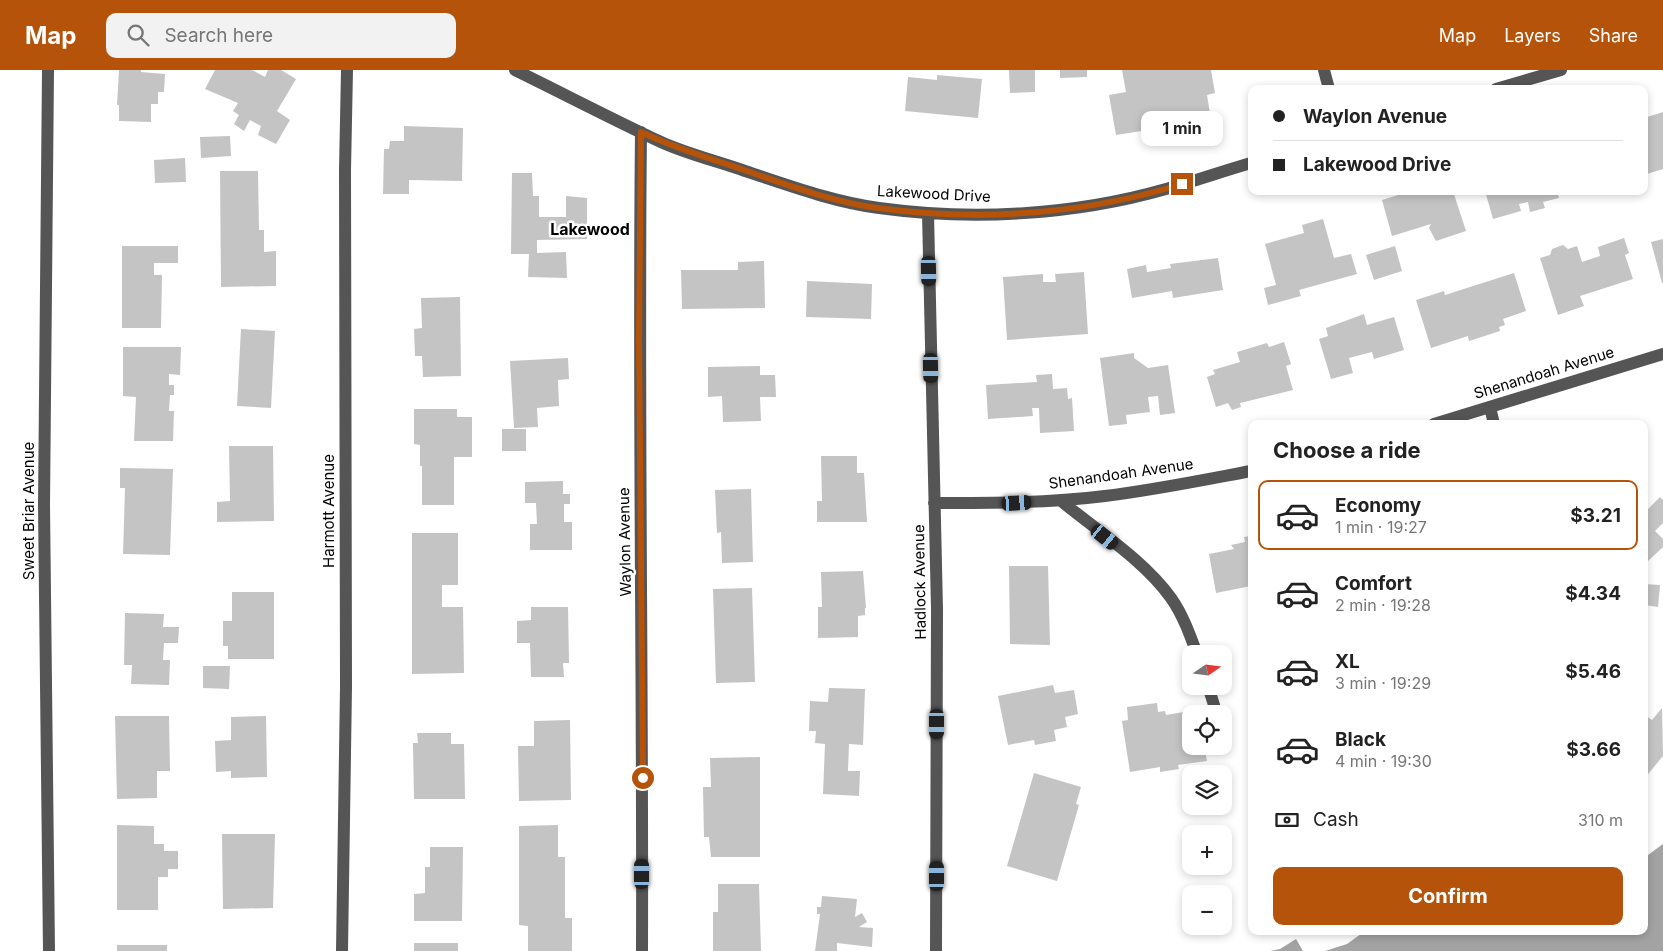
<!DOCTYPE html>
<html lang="en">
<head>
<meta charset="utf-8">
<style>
	:root { --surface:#fff; --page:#f2f2f2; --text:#222; --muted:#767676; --line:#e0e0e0; --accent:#b45309 }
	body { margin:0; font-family:Inter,sans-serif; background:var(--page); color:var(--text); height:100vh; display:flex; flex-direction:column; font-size:19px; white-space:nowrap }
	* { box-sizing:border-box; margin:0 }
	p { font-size:16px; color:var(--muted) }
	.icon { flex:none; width:28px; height:28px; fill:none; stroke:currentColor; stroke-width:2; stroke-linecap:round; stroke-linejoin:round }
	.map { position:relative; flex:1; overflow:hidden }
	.sheet { position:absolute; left:1248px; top:350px; width:400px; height:515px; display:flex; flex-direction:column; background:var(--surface); border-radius:10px; box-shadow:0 2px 8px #0003 }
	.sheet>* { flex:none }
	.top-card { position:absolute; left:1248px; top:15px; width:400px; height:110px; border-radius:10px; box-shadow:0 2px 8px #0003; display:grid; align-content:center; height:110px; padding:0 25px; background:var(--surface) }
	.needle { width:32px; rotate:76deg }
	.tools { position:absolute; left:1182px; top:575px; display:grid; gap:10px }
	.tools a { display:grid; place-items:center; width:50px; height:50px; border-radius:10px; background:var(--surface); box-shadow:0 2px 8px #0003; font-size:25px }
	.end { position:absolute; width:22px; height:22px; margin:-11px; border:6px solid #b45309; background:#fff; box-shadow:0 0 0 2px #fff }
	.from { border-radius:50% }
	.bubble { position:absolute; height:35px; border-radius:10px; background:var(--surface); box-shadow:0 2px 8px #0003; font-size:16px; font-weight:700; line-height:35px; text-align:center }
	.car { position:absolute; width:15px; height:30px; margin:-15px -8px; border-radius:6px; box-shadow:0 0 4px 1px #0007; background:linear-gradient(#222 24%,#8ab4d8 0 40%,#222 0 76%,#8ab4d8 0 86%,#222 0) }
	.top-card b { display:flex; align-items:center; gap:18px; height:48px; font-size:19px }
	.top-card b+b { border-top:1px solid var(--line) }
	.top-card i { width:12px; height:12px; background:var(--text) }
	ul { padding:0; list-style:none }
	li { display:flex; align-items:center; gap:15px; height:70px; margin:0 10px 8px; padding:0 15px; border:2px solid transparent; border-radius:10px }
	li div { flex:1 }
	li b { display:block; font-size:19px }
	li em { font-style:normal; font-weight:700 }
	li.current { border-color:var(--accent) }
	li>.icon { width:45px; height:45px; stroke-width:1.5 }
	h2 { padding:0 25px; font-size:22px; line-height:60px }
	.pay { display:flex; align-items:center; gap:12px; height:55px; padding:0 25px; font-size:19px }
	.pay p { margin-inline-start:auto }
	.primary-button { display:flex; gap:10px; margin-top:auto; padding:10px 25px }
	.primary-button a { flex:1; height:58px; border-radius:10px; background:var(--accent); color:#fff; font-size:20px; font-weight:700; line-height:58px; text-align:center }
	header { display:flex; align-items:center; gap:30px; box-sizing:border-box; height:70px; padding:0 25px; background:var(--accent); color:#fff }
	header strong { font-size:24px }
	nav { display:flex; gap:28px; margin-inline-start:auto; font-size:18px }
	.search { width:350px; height:45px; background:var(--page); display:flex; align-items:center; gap:12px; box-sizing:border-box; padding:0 18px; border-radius:10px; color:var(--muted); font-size:19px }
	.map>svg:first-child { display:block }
</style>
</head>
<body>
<header>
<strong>Map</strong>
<div class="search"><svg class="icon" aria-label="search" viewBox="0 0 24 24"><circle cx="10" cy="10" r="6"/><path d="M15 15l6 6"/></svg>Search here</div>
<nav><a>Map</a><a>Layers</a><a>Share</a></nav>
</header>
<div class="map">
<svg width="1663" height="881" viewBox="0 0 1663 881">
	<rect width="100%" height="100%" fill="#fff"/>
	<!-- water -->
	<path fill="#a3a3a3" d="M1663,774V881H1325L1347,874L1365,861H1644V788Z
		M1296,869L1303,881H1270L1280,879Z"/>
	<!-- building -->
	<path fill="#c4c4c4" d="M119,0H141V2L165,4L164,22H158V34H151V52L119,51V35H117Z
		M215,0H252L265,7L268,0H281L296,9L277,41L290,50L276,74L258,65L261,56L250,50L244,61L234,54L239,45L233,41L238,33L205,19Z
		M1009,0H1035V22L1010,23Z
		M1060,0H1087V7L1060,8Z
		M1122,0H1211L1215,23L1207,25L1211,50L1116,65L1109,25L1126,22Z
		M937,5L982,9L978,48L905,41L908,7L937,10Z
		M1663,42V99L1644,105V48Z
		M404,56L463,58L462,111L409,110V124H383L384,79H389L390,71H404Z
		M230,66L231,86L201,88L200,67Z
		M185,88L186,112L155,113L154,90Z
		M220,101H258L259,160H264V182L276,181V216L221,217Z
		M512,103H532L533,126H539V147H566V126L587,128V169L537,170V183L566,182L567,208L528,207L529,184H511Z
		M1411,121H1453L1466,161L1436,171L1429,158L1431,154L1392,166L1382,130Z
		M1485,121H1557L1559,128L1543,132L1545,138L1530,142L1528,132L1519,134L1521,141L1493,149Z
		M1323,149L1334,188L1351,184L1357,204L1299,220L1301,226L1268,235L1264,218L1276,215L1265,174L1304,163L1302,155Z
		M1624,168L1629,183L1625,185L1633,209L1580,226L1584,236L1558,245L1540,188L1550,185L1552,179L1563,175L1568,179L1577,176L1582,192L1600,186L1598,177Z
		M1663,169V213H1662L1651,172Z
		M122,176H178V193H154V205H162L161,258H122Z
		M1395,176L1402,201L1374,210L1366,185Z
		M1218,188L1223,220L1173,228L1172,221L1132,228L1127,199L1146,195L1147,202L1171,198L1170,194Z
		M764,191L765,238L682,239L681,200H738V192Z
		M1084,202L1088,264L1007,270L1003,207L1043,204V212H1056L1055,204Z
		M1514,203L1526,241L1503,249L1505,255L1499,257L1500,261L1469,271L1468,266L1431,278L1416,230L1444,221L1445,225Z
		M807,211L872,214L871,249L806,247Z
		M460,227L461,306L423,307L422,286H415L414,259L422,258L421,228Z
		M1364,244L1367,255L1394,247L1404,280L1374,289L1372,282L1349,288L1353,303L1331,309L1319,269L1328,266L1326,258Z
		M241,259L275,261L271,338L237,336Z
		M1284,272L1291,294L1286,296L1293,320L1240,333L1241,337L1232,340L1228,333L1216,337L1207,307L1215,304L1213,300L1240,292L1237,282L1267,273L1269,277Z
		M123,277H181L180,305L169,304V315H174V325H170L169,341H174L173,371H134L136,327L123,326Z
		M1134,283V288L1148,298L1168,295L1175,343L1160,345L1158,326L1148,327L1150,342L1126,345L1127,354L1109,356L1100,288Z
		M568,288L569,309L558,310L559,336L537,338L538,357L514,358L510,291Z
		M760,296V305H775L776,327H760L761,351L723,352L722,326L708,327V297Z
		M1052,304L1053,319L1067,318L1068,329L1072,328L1074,361L1040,363L1039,338H1032L1033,346L988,349L986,315L1037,312L1036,305Z
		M414,339H457V347H472V387H454V435H422V396H420V375L414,374Z
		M502,359H526V381H502Z
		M229,376H273L274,451L217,452V432L230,431Z
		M821,386H857V403H864L867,452H817V431H822Z
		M120,398L173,399L170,485L123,484L125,418H120Z
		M563,411V424H570V434H564V452H572V480H530V454H537L536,433H525V412Z
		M751,419L753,492L722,493L721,462L717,463L715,420Z
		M1660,427L1663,430V453L1655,461L1663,469V477L1647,492L1644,489V443Z
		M412,463H458V515H442V537H463L464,603L412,604Z
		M1251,466V516L1216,523L1209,484L1234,479L1231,475L1245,472L1244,467Z
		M1009,496H1048L1050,575L1010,574Z
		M863,501L866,538H865V545L858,546V567L818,568V537H822L821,502Z
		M1644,514L1660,515L1658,537L1644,535Z
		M752,518L755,612L716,613L713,519Z
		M232,522H274V589H228V576H223V551H232Z
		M531,537H568L569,593H563L564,607H531L530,573H517V551L531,550Z
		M125,543L164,544L163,557H179L178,573H164L163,590H170L169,615L131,614L132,595H124Z
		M203,596H230L229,619L203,618Z
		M1053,615L1055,623L1074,620L1078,644L1065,647L1067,657L1054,660L1056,671L1035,675L1034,670L1008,675L998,626Z
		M829,618L865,619L863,675L849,674L848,701H860L859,726L823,724L825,674L815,673L816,661H809L810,631L828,632Z
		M1157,633L1158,642L1165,641L1166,645L1195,640L1196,644H1191V676H1204L1207,691L1178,695L1179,699L1160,702V697L1130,702L1122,651L1128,650L1127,637Z
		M1662,638L1663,686L1644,709V646L1645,645L1652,650Z
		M1223,639L1224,644H1201V643Z
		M115,646H169L170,701H157V728L117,729Z
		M266,646L267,707L231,708V701L216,702L215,671L231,670V647Z
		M570,650L571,730L519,731L518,676H534V651Z
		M1224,650L1228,668L1224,669Z
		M417,663H451V674H464L465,729H414L413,673H418Z
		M760,687V787H711L709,767H704L703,717H711L710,688Z
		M1034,703L1081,717L1076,734L1079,735L1057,811L1007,796Z
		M117,755L154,756V774H164V781H178V799H168V807H158V840H117Z
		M558,755V787H565V848H572V881H528V856L519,855V756Z
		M222,764H275L273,838L223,839Z
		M430,777H463L462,851H414V824L425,823V797H430Z
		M718,814H759L761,881H713V842H718Z
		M822,826L857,829L855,847L862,843L867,852L859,857L873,858L872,877L837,873V881H815L820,844H817V837H821Z
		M414,873H458V881H414Z
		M117,875H167V881H117Z"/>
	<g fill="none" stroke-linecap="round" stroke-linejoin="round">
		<!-- minor -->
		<path stroke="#555" stroke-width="12" d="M48,0L44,435L49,881
			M515,0C564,24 612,49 661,72C687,84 717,91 745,101C788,115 833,132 879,138C973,151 1075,145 1166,119C1195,111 1223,101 1251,93
			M1324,0L1329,19
			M1496,19L1561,0
			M641,62C638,335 643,608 642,881
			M928,143L937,539L936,881
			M1490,337L1494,354
			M1434,354L1663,284
			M1060,430C1096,460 1144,490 1171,528C1183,545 1190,565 1197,584
			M934,433C991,433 1049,433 1105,426C1154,420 1203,410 1251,401
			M1208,616L1214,635
			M342,881L346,617L345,100L347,0"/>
	</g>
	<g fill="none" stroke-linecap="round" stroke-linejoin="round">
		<!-- route -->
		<path stroke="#b45309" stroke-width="6" d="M643,708L639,268L641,62C674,78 709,88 744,100C787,115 833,132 878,138C979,152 1086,144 1182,114"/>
	</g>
	<g text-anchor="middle" stroke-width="5" stroke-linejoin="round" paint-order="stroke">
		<!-- street labels -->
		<g font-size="15" fill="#000" stroke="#fff">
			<text transform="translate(934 124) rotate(3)" y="5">Lakewood Drive</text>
			<text transform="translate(1544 303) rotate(-17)" y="5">Shenandoah Avenue</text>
			<text transform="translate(1121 404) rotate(-8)" y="5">Shenandoah Avenue</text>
			<text transform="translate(29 441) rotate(-90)" y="5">Sweet Briar Avenue</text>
			<text transform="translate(329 441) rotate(-90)" y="5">Harmott Avenue</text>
			<text transform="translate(625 472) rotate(-91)" y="5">Waylon Avenue</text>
			<text transform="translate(920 512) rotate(-91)" y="5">Hadlock Avenue</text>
		</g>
		<!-- neighbourhood labels -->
		<g font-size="16" font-weight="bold" fill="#000" stroke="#fff">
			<text x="590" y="165">Lakewood</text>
		</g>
	</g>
</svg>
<div class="tools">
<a><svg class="needle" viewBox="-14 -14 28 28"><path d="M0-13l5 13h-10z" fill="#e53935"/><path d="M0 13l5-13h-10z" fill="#767676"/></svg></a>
<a><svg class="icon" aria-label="locate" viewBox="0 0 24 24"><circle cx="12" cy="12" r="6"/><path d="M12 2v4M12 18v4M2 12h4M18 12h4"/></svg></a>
<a><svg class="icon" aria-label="layers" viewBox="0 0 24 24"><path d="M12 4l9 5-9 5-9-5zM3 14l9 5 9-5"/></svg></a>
<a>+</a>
<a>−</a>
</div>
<i class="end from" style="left:643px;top:708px"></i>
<i class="end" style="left:1182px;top:114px"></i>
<div class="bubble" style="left:1141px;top:41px;width:82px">1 min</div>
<i class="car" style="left:929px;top:201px;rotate:179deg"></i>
<i class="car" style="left:931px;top:298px;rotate:179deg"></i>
<i class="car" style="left:1017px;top:433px;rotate:87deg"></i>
<i class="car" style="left:1105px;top:467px;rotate:129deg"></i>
<i class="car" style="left:937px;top:654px;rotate:180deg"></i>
<i class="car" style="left:642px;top:804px;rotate:0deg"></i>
<i class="car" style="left:937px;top:806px;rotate:0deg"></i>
<div class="top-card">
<b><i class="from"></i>Waylon Avenue</b>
<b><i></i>Lakewood Drive</b>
</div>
<section class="sheet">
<h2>Choose a ride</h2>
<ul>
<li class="current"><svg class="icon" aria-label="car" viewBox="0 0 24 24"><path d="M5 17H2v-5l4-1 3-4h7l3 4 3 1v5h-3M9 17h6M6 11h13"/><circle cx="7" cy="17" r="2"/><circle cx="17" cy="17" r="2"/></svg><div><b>Economy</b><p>1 min · 19:27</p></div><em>$3.21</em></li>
<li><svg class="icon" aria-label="car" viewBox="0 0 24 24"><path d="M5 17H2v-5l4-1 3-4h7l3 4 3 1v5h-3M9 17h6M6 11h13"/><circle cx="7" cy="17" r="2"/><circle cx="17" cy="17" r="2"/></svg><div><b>Comfort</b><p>2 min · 19:28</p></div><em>$4.34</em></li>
<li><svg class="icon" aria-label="car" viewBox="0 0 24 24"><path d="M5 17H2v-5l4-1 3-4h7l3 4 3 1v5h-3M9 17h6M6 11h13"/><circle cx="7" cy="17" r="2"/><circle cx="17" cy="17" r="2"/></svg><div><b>XL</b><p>3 min · 19:29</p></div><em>$5.46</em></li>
<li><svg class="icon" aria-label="car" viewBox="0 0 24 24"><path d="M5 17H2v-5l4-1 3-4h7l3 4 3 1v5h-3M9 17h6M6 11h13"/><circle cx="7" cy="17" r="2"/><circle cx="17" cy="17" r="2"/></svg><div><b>Black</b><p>4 min · 19:30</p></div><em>$3.66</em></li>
</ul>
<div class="pay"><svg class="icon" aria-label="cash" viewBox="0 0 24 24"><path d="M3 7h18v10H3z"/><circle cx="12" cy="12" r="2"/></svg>Cash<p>310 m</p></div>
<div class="primary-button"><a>Confirm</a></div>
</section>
</div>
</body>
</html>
